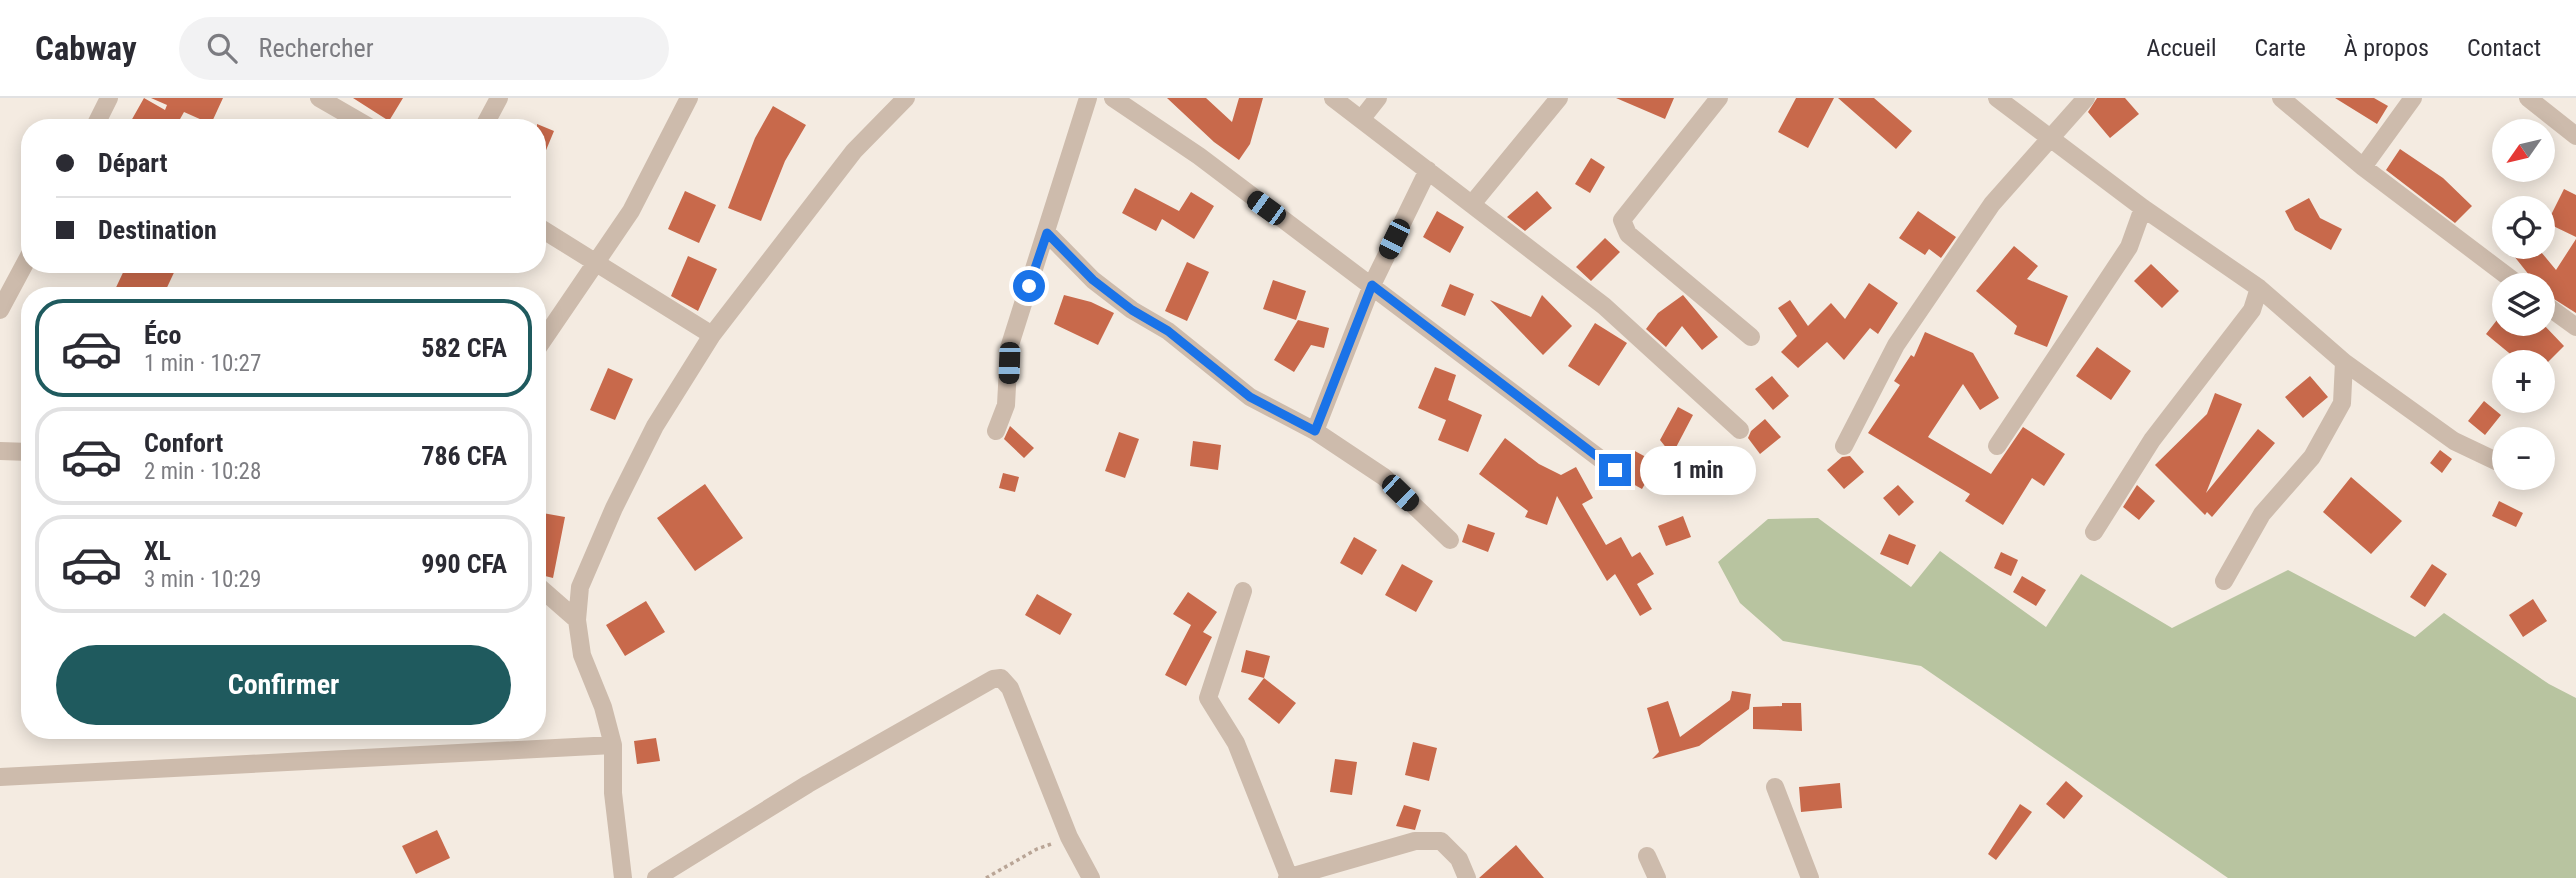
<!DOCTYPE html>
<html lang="fr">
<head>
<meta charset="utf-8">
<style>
	:root { --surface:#fff; --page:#f2f2f3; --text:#2b2b33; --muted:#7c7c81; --line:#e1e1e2; --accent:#1f5a5e }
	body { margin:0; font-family:"Roboto Condensed",sans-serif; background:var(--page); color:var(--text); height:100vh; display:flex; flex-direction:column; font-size:26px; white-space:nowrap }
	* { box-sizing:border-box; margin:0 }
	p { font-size:23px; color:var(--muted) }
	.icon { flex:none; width:38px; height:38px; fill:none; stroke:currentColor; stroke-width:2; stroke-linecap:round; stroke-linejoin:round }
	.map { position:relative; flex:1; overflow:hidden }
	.details { position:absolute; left:21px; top:189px; width:525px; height:452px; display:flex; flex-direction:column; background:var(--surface); border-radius:28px; box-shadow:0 4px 18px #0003 }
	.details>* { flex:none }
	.banner { position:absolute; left:21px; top:21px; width:525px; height:154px; border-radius:28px; box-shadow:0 4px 18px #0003; display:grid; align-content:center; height:154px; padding:0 35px; background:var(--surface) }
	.needle { width:46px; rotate:236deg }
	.fabs { position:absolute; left:2492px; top:21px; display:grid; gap:14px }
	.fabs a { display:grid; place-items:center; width:63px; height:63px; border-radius:50%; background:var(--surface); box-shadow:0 4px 18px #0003; font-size:35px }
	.end { position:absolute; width:32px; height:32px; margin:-16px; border:9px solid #1a73e8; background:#fff; box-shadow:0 0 0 4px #fff }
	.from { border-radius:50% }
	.bubble { position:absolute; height:49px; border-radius:24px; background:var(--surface); box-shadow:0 4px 18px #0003; font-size:23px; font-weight:700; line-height:49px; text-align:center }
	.car { position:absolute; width:21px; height:42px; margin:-21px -10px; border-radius:9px; box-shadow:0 0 5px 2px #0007; background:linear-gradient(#222 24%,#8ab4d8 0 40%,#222 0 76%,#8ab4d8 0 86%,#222 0) }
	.banner b { display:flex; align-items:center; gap:24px; height:66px; font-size:26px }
	.banner b+b { border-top:2px solid var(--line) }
	.banner i { width:18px; height:18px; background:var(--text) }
	ul { padding:12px 0 0; list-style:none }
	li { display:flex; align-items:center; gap:21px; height:98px; margin:0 14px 10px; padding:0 21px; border:4px solid var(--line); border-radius:28px }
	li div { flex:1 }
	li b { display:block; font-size:26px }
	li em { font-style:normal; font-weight:700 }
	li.selected { border-color:var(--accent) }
	li>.icon { width:63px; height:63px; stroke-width:1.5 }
	.cta { display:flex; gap:14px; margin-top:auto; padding:14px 35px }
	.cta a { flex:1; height:80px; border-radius:42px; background:var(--accent); color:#fff; font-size:28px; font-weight:700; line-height:80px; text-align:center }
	header { display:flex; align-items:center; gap:42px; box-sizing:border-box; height:98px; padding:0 35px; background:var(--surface); border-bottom:2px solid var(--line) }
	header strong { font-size:33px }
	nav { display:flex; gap:38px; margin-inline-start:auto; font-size:24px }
	.search { width:490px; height:63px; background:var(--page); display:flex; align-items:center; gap:18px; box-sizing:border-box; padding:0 24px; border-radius:38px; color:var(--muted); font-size:26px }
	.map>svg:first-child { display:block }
</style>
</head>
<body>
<header>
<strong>Cabway</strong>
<div class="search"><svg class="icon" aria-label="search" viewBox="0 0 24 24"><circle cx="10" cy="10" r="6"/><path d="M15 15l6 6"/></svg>Rechercher</div>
<nav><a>Accueil</a><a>Carte</a><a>À propos</a><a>Contact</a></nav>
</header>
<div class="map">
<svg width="2576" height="780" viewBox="0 0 2576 780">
	<rect width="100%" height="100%" fill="#f4ebe1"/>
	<!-- green -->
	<path fill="#b8c4a0" d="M1818,420L1911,489L1940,453L2046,529L2081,476L2172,530L2288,472L2415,539L2444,515L2549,586L2576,600V780H2228L1921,568L1783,543L1740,505L1718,464L1768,421Z"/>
	<!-- building -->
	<path fill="#c8694b" d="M144,0L165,12L167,7L151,0H223L211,26L184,14L175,30H142L131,23Z
		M353,0H403L389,23Z
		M1167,0H1206L1232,24L1239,0H1263L1250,46L1239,62L1214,44Z
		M1616,0H1674L1665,21Z
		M1796,0H1834L1808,50L1778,34Z
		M1838,0H1874L1912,33L1896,51Z
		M2097,0H2125L2139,16L2110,40L2088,14Z
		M2335,0H2374L2388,8L2377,26Z
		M773,8L806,27L785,63L761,123L728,110L755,40Z
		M537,26L554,33L537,74Z
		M2400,51L2443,80L2472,108L2455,125L2386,72Z
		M1591,60L1605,69L1590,95L1575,86Z
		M1135,90L1179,113L1191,94L1214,108L1194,141L1162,121L1156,133L1122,115Z
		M2564,91L2576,97V139L2547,125Z
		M685,93L716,107L699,145L668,131Z
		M1537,93L1552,110L1525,133L1507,119Z
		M2309,100L2320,120L2342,131L2331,152L2295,132L2285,113Z
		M1437,113L1464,129L1450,155L1423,139Z
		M1918,113L1956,139L1941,160L1929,151L1925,157L1899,140Z
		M1605,140L1620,154L1591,183L1576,169Z
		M2576,141V215L2543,194V187H2537L2514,158L2526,149H2537L2556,172Z
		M2014,148L2038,168L2027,181L2068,198L2047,249L2014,236L2017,228L1976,193Z
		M688,158L717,171L698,213L671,198Z
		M1187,164L1209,174L1187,223L1165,213Z
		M127,166H178L163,198H112Z
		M2151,166L2179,193L2162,210L2134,183Z
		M1273,182L1306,193L1296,222L1263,211Z
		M1869,185L1898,205L1878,236L1870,230L1844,262L1827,244L1798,270L1781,254L1797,238L1778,210L1790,202L1808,228L1831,205L1845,221Z
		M1450,186L1474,196L1465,218L1441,208Z
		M1064,197L1091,204L1114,215L1098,247L1054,226Z
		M1542,197L1572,228L1543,257L1490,202L1531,219Z
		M1683,197L1718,239L1702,252L1682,228L1666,249L1646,231L1658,215Z
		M2504,213V226H2543L2564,248L2548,264H2520L2486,236Z
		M1298,222L1329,230L1324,250L1311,247L1294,274L1274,262Z
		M1595,225L1627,245L1599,288L1568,268Z
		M1925,234L1973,255L1999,300L1980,312L1963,286L1928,339L1991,376L2023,329L2065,356L2044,388L2032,380L2003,427L1965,403L1970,396L1868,335L1900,287L1894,283L1911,257L1914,259Z
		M2097,249L2131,273L2111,302L2076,278Z
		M1435,269L1456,277L1448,302L1482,317L1468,354L1438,342L1446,322L1418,310Z
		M608,270L633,281L615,322L590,312Z
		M1772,278L1789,298L1773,312L1755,291Z
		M2310,278L2328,299L2303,320L2285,299Z
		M2215,295L2242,306L2206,395L2258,331L2275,345L2212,419L2207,414L2205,417L2155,367L2207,316Z
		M2484,303L2501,317L2485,337L2468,323Z
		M1678,309L1693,317L1672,357L1660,342Z
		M1765,321L1781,339L1760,356L1748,340L1751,333Z
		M1010,328L1034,350L1024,360L1004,341Z
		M1119,334L1139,341L1125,380L1105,373Z
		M1505,340L1539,366L1561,377L1576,369L1593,400L1582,406L1606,447L1621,439L1632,459L1640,454L1654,476L1637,486L1652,511L1640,518L1615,476L1607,483L1557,398L1547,427L1525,419L1528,413L1479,376Z
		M1193,343L1221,347L1218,372L1190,368Z
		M1633,352L1657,365L1642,391L1622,380L1626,374L1624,366Z
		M2440,352L2452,361L2442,375L2430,365Z
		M1850,358L1864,374L1844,391L1827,372L1842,359Z
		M1003,375L1019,379L1015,394L999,390Z
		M2351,379L2402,423L2371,456L2323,414Z
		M705,386L743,440L695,473L657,420Z
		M1898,387L1914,404L1899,418L1883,400Z
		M2137,387L2155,403L2139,422L2123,409Z
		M2499,403L2523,415L2516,429L2492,418Z
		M537,414L565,419L553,480L537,476Z
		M1683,418L1691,439L1666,448L1658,428Z
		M1468,426L1495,435L1488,454L1462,444Z
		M1889,436L1916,447L1908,467L1880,456Z
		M1354,439L1377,452L1362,477L1340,465Z
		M2001,454L2018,462L2011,478L1994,470Z
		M1402,466L1433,483L1416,514L1385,497Z
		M2432,466L2447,476L2425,509L2410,499Z
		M2022,478L2046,492L2036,508L2013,494Z
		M1188,494L1217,514L1203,534L1212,539L1186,588L1165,577L1191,527L1173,516Z
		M1037,496L1072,516L1060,537L1025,517Z
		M2533,501L2547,523L2523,539L2509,517Z
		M646,503L665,534L625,558L606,527Z
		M1246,552L1270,558L1264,580L1241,574Z
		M1264,580L1296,605L1279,626L1248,601Z
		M1732,593L1751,596L1749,611L1699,648L1652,661L1659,654L1647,610L1668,603L1680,639L1730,602Z
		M1782,605H1801L1802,633L1753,631V609L1782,608Z
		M656,640L660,663L637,666L634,643Z
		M1413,644L1437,650L1429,683L1405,677Z
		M1335,661L1357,664L1352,697L1330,694Z
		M2066,683L2083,698L2064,721L2046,706Z
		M1840,685L1842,710L1801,714L1799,689Z
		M2020,706L2032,714L1996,762L1988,756Z
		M1404,707L1421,712L1415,732L1396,728Z
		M437,732L450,760L416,776L402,748Z
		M1516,747L1544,780H1479Z"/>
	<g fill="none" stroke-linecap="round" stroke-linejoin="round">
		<!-- path -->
		<path stroke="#b9a596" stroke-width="3.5" stroke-dasharray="3.5 3.5" stroke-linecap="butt" d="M986,780L1037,751L1054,745"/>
		<!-- minor -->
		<path stroke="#cdbbac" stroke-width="18" d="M319,0L371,30
			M1113,0L1199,58L1615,372
			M1333,0L1604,208L1740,332
			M1719,0L1622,122L1628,136L1751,239
			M1997,0L2143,110L2259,190L2344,264L2454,343L2496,363
			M2281,0L2363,69L2519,187
			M2528,0L2576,38
			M1363,19L1378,0
			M94,30L109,0
			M483,30L499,0
			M2363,69L2413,0
			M1472,106L1559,0
			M537,128L712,237
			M1047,135L1093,182L1132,212L1168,233L1250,299L1315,333L1384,379L1450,442
			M2543,205L2576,229
			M0,212L30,156
			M537,251L631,113L689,0
			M996,333L1006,307L1009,250L1088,0
			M1315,333L1372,187L1428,72
			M1844,348L1896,247L1992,106L2086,0
			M1997,348L2129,149L2143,110
			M0,353L30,354
			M2094,434L2152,342L2252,212L2259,190
			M2224,483L2262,416L2312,359L2342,305L2344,264
			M537,487L577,522
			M1243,493L1208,600L1236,645L1289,779
			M0,679L613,647
			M1775,689L1810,780
			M1647,758L1657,780
			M623,780L613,695V647L603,609L582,557L577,522L580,489L614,410L655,328L712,237L854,53L906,0
			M656,780L808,686L993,581L1001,580L1010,590L1069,739L1091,780
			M1287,780L1415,743H1441L1459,761L1467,780"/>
	</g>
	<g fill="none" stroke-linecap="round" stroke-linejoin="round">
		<!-- route -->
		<path stroke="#1a73e8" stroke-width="9" d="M1029,188L1047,135L1093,182L1132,212L1168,233L1250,299L1315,333L1372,187L1615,372"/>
	</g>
</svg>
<div class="fabs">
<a><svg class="needle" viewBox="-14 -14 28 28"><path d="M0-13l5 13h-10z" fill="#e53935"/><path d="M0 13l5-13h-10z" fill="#7c7c81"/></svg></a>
<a><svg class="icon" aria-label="locate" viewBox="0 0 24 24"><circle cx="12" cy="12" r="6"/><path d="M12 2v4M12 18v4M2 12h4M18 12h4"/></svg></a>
<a><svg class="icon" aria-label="layers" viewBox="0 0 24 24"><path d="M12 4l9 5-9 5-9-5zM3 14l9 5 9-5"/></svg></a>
<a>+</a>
<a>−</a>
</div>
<i class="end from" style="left:1029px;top:188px"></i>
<i class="end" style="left:1615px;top:372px"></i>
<div class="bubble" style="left:1640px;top:348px;width:116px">1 min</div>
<i class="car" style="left:1266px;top:110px;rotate:306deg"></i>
<i class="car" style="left:1394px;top:141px;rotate:206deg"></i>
<i class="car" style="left:1009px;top:265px;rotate:182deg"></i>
<i class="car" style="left:1400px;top:395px;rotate:134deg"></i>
<div class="banner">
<b><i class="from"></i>Départ</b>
<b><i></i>Destination</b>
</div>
<section class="details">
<ul>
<li class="selected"><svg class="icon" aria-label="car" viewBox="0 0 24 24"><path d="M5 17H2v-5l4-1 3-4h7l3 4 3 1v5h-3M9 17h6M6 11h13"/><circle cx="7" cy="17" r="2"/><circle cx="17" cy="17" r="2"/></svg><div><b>Éco</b><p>1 min · 10:27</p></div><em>582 CFA</em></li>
<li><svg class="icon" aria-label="car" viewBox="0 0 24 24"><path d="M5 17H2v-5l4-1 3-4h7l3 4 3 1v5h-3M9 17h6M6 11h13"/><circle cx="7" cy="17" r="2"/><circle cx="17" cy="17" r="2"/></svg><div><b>Confort</b><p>2 min · 10:28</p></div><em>786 CFA</em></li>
<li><svg class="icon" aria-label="car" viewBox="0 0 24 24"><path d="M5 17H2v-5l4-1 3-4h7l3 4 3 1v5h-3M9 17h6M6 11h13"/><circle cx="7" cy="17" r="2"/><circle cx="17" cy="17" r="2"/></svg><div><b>XL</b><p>3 min · 10:29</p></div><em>990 CFA</em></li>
</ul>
<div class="cta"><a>Confirmer</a></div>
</section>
</div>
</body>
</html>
